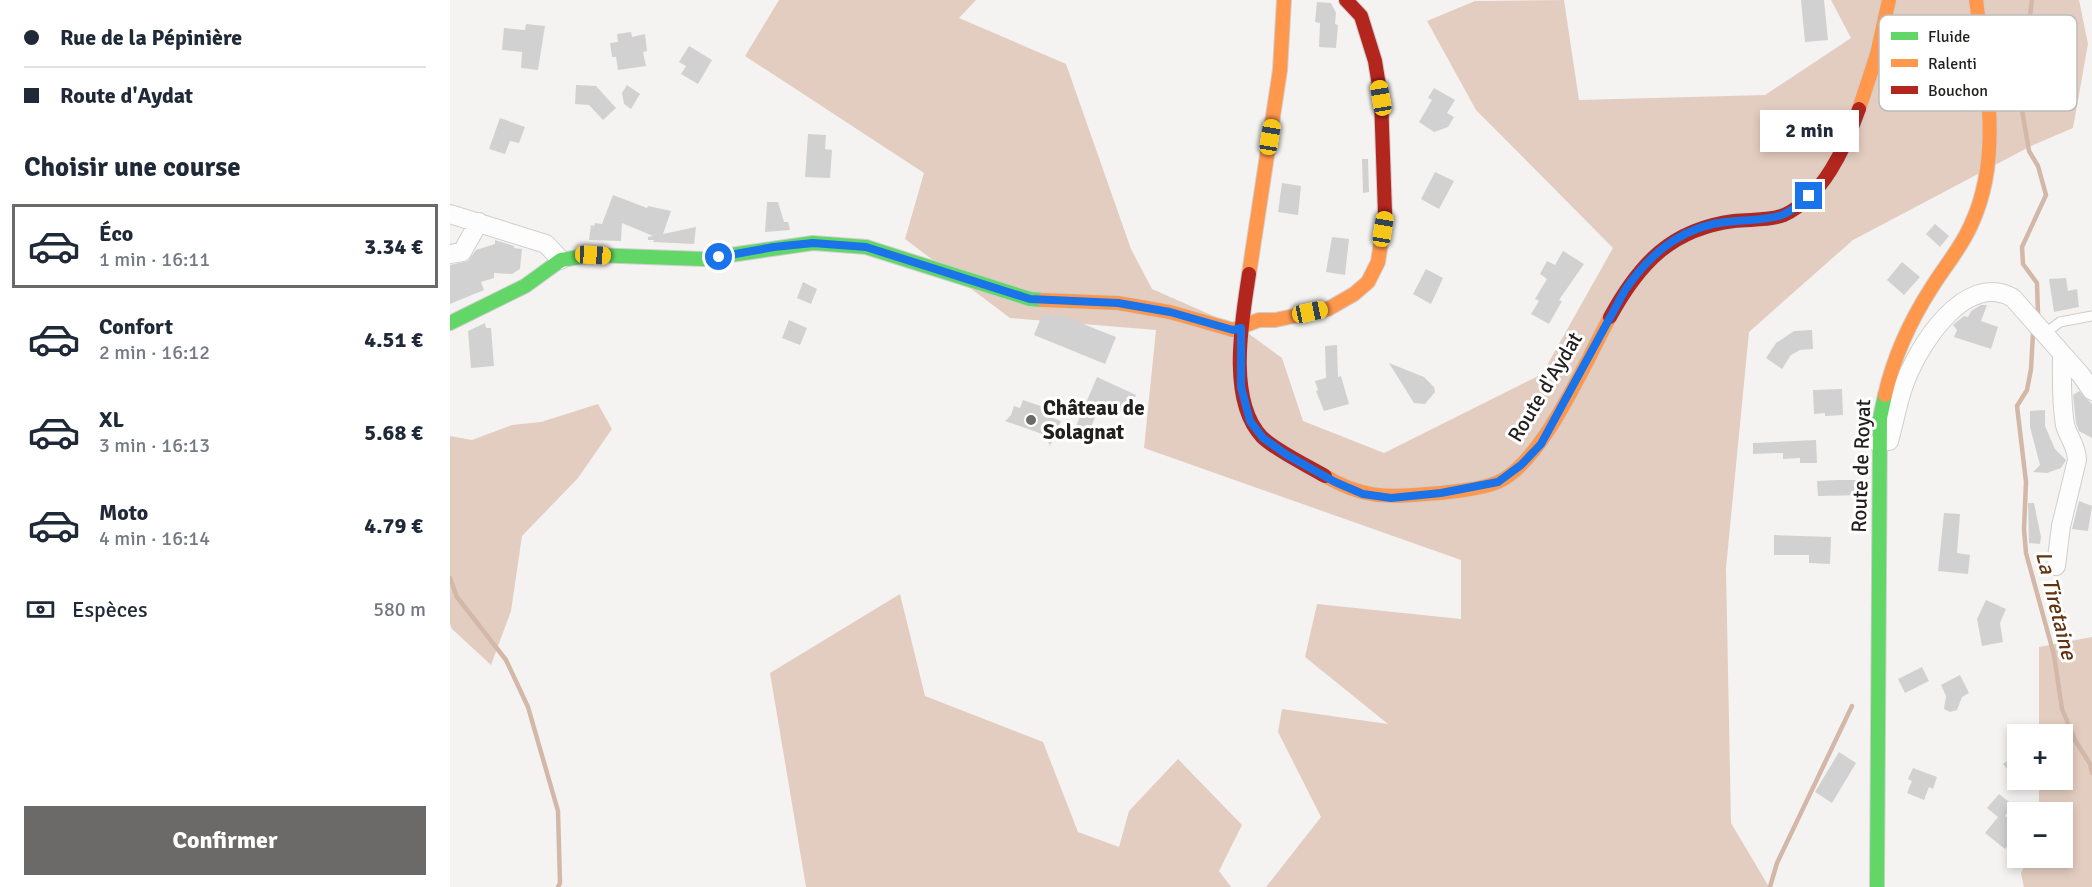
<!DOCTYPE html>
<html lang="fr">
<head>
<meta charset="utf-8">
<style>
	:root { --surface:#fff; --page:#f6f6f7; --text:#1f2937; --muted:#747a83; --line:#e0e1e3; --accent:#6c6a68 }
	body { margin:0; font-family:Signika,sans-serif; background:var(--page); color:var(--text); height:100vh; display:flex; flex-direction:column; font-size:22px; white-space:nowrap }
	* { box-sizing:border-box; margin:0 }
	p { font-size:20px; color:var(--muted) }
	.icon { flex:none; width:33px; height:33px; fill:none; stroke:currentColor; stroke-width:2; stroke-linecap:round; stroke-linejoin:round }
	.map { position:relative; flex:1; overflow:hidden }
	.sheet { display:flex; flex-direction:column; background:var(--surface); width:450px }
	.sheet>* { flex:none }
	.guide { display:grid; align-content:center; height:132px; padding:0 24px; background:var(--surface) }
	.tools { position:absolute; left:1557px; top:724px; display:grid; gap:12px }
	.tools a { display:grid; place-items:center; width:66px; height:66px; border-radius:0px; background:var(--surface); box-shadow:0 3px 9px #0003; font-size:30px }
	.end { position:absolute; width:27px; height:27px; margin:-14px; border:8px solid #1a73e8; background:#fff; box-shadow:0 0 0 3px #fff }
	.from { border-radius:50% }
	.bubble { position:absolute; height:42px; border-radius:0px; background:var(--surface); box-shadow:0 3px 9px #0003; font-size:20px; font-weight:700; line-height:42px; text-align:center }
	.car { position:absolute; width:18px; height:36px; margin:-18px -9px; border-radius:8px; box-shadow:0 0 4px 2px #0007; background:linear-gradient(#f5c518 24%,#345 0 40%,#f5c518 0 76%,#345 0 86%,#f5c518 0) }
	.guide b { display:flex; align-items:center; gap:21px; height:57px; font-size:22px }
	.guide b+b { border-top:2px solid var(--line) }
	.guide i { width:15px; height:15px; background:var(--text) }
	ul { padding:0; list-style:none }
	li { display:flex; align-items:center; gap:18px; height:84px; margin:0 12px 9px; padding:0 12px; border:3px solid transparent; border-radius:0px }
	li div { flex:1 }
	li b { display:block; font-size:22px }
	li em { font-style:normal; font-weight:700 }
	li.current { border-color:var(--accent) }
	li>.icon { width:54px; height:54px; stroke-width:1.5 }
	h2 { padding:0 24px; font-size:27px; line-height:72px }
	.pay { display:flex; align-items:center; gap:15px; height:66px; padding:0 24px; font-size:22px }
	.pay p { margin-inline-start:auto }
	.primary-button { display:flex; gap:12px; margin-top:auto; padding:12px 24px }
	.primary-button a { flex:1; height:69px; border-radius:0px; background:var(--accent); color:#fff; font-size:24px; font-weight:700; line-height:69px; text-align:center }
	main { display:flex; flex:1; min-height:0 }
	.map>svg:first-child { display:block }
</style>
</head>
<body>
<main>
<section class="sheet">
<div class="guide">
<b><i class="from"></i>Rue de la Pépinière</b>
<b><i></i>Route d'Aydat</b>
</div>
<h2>Choisir une course</h2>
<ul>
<li class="current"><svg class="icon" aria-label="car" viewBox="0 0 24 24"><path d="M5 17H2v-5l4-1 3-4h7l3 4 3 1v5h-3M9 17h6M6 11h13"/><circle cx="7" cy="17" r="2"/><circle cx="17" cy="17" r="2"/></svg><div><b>Éco</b><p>1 min · 16:11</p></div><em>3.34 €</em></li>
<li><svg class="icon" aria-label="car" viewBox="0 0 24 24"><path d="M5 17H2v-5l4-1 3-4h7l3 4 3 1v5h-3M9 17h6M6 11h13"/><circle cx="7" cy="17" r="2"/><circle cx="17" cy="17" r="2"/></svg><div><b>Confort</b><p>2 min · 16:12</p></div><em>4.51 €</em></li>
<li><svg class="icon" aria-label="car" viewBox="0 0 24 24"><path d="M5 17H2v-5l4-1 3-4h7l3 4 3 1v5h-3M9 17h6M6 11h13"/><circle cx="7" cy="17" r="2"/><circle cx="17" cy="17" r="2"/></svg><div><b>XL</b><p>3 min · 16:13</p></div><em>5.68 €</em></li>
<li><svg class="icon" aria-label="car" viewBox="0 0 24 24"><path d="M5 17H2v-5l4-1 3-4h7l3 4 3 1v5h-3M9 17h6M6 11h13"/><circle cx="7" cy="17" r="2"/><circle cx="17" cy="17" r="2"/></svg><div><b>Moto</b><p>4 min · 16:14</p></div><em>4.79 €</em></li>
</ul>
<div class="pay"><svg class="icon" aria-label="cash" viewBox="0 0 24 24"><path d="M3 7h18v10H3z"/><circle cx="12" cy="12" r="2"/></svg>Espèces<p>580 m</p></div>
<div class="primary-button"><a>Confirmer</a></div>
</section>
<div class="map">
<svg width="1642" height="887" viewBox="0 0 1642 887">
	<rect width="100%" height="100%" fill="#f5f3f1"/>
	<!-- forest -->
	<path fill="#e3cdc0" d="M329,0H526L509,18L616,64L681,249L702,289L791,328L832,358L853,421L934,453L1092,374L1163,248L1026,110L977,21L1025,1L1114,0L1129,100L1315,95L1401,38L1381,0H1629L1638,44L1623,128L1581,146L1403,240L1299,332L1276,568L1281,823L1319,887H816L871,817L828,732L832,709L938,724L855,657L867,604L1011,619V560L694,448L706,330L560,318L455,239L474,173L295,56Z
		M148,404L162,429L128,478L72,536L61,611L41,665L2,629L0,624V436L22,440L62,425L91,422Z
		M450,594L475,696L593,742L628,832L669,847L679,811L728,759L792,825L769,871L781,887H356L320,673Z
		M1642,637V887H1574L1571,873L1578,858H1612V813H1589V780H1612V735H1589V647Z"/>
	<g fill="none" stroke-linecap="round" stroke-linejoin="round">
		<!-- stream -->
		<path stroke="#d3b8a8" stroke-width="4.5" d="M1582,0L1580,16L1568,45L1565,69L1579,151L1588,166L1596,195L1572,247L1573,264L1587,283L1588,315
			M1583,333L1581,369L1577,390L1567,406L1576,482L1574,529L1576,553L1604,655L1612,709L1625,740L1640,764L1642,773
			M0,578L7,597L56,660L78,707L108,811L110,883L108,887
			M1320,887L1327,863L1402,706"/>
	</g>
	<!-- building -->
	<path fill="#d2d1d1" d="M1351,0H1374L1378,40L1355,42Z
		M867,2L881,3L886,13L885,24L888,25L886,48L869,47L870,23L865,22Z
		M76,24L95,26L88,70L71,68L72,52L52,50L54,28L75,30Z
		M181,32L182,37L195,34L197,51L193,52L196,66L168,70L166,57H162L160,43L168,42L167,34Z
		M239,46L262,60L248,84L231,74L236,66L229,62Z
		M126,85L146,86L166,108L153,120L139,105L125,104Z
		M177,85L190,94L181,109L174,104L172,93Z
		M984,88L1005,100L997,113L1004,117L998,127L984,132L969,122L982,100L978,98Z
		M50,118L75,127L69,143L60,141L55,154L39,149Z
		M358,134L376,135L375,149L382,150L380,178L355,177Z
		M912,159H918L919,192L913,193Z
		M985,172L1004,181L989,209L971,199Z
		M832,183L851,186L848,215L828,212Z
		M163,195L197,208L198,206L221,211L213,234L246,227L244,244L203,242L204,240H198V237L203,236L172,223L171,241L139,240L141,225L144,226L145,223L152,224Z
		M317,202H328L334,222H338L340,230L315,232Z
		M1485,224L1499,236L1490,247L1476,234Z
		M882,237L899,239L895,275L876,272Z
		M45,240L64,246V248L72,249L70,269L62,274L44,273V278L31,282L34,290L0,304V265L18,261L26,250L45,244Z
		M1113,251L1134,264L1109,300L1112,301L1099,324L1081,314L1089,301L1085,299L1097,279L1090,274L1097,261L1105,265Z
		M1452,262L1470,277L1454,295L1437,280Z
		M976,269L993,278L981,304L963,294Z
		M1616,278L1618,291L1627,289L1629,307L1604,312L1599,279Z
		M353,282L367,289L361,304L347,298Z
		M1531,305H1537L1531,321L1548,327L1541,349L1504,337L1507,330L1503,325L1514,316L1518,317L1521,311Z
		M592,315L613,316L666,337L655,364L584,335Z
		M339,320L357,328L350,345L332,338Z
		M35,323L36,328H41L44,366L21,368L18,331Z
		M1362,330L1363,349L1350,350L1341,355L1332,369L1316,358L1326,343L1344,331Z
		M887,345L888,377L891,376L899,404L874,411L866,391L868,390L865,381L876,378L875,346Z
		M939,363L974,377L984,387L985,392L975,404L964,403Z
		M647,377L686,395L677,415L651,403L635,442L623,433Z
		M1392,389L1393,415L1375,416V413L1364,414L1363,390Z
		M1629,391L1642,404V438L1629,431L1626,423L1623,395Z
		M573,400L603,410L600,417L611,421L600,446L595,435L555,421L561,415L564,406L570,408Z
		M1595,410V426L1605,449L1616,460L1611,468L1597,473L1583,472L1590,465L1580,427V411Z
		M1366,440L1367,463H1350V458L1333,459V453L1303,454V443Z
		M1388,480H1413L1414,495L1368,496L1367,481Z
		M1629,501L1642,506L1638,531L1622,529Z
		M1578,503H1584L1591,537L1590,544L1579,543Z
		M1494,513L1510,514L1507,553L1520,555L1518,574L1488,571Z
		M1324,535L1381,537L1380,564L1359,563V555H1324Z
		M1536,600L1556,609L1550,623L1553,642L1532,646L1527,619Z
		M1612,601L1619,630L1605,634L1599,605Z
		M1472,667L1479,681L1455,693L1448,679Z
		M1510,675L1519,693L1512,697L1507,710L1500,712L1494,709L1496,696L1491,685Z
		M1389,752L1406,763L1382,803L1365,792Z
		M1568,753V782L1553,764Z
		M1463,768L1487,777L1483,789L1479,787L1474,800L1457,793L1462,781L1458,779Z
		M1549,794L1563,805L1555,816L1568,826V834L1555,849L1535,833L1548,817L1537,808Z"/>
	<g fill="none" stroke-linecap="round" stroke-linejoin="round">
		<!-- lane casing -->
		<g stroke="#d0cecd" stroke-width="11">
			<path id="lane" d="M1594,334L1610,322L1642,316"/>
		</g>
		<!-- street casing -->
		<g stroke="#d0cecd" stroke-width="20">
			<path id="street" d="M0,214L96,244L111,260
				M0,254L12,252L29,222
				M1428,443L1439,441C1444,424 1447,405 1453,388C1466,348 1515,270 1563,298L1631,375L1642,391
				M1606,566L1611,526L1627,460C1627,446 1618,437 1615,425C1611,401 1612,377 1612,354"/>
		</g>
		<!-- fast casing -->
		<g stroke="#d0cecd" stroke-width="16">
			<path id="fast" d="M0,323L75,286L111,260L143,255L253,259L363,243L416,247L580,299L593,300
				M1427,887L1430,418L1435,395"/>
		</g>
		<!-- slow casing -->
		<g stroke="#d0cecd" stroke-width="16">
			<path id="slow" d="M1409,109L1427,54L1439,0
				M799,274L830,70L834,0
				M593,300L668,303L720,312L783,330L809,320H825L878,309L904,294L918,282L928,262L933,229
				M1435,395C1444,356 1460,321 1482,287C1495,266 1511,248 1521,225C1554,155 1535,73 1526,0
				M875,476C910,497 936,498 976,494C994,493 1033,489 1048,482C1093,462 1136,361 1160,317"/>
		</g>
		<!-- jam casing -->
		<g stroke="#d0cecd" stroke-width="16">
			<path id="jam" d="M896,0L911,16L925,61L931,98L935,213L933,229
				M799,274C792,320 777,400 812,437C825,450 858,466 875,476
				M1160,317C1189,264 1221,229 1284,221C1300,219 1319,221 1334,215C1373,197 1395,148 1409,109"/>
		</g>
		<!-- lane -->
		<use href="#lane" stroke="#fefdfd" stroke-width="9"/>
		<!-- street -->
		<use href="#street" stroke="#fefdfd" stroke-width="18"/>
		<!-- fast -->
		<use href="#fast" stroke="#63d668" stroke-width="14"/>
		<!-- slow -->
		<use href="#slow" stroke="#ff974d" stroke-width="14"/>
		<!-- jam -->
		<use href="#jam" stroke="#b3261e" stroke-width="14"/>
	</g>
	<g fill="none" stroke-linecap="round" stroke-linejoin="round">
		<!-- route -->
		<path stroke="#1a73e8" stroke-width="8" d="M269,257L324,247L363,243L416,247L580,299L668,303L720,312L783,330L791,328V387L800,421L813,438L837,455L885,482L913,494L941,498L991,493L1048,482L1071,465L1091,444L1175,290C1197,258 1224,233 1263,224C1285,219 1311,222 1332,215C1343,211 1351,203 1359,196"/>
	</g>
	<!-- markers -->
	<circle fill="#6c6a68" stroke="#fff" stroke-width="2" cx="581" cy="420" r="6"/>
	<g text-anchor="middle" stroke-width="6" stroke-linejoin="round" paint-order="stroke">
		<!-- street labels -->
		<g font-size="21" fill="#22201f" stroke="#fff">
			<text transform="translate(1095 387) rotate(-59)" y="7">Route d'Aydat</text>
			<text transform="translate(1411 466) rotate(-88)" y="7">Route de Royat</text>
		</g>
		<!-- poi labels -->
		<g font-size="21" font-weight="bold" fill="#22201f" stroke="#fff" text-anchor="start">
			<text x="593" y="415">Château de<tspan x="593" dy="24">Solagnat</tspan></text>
		</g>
		<!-- water labels -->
		<g font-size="22" font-style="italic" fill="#64320e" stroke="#fff">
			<text transform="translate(1607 605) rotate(76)" y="8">La Tiretaine</text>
		</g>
	</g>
	<!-- legend -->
	<rect x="1429" y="15" width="198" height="96" rx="9" fill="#fff" stroke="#bdbcbc" stroke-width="1.5"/>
	<rect x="1441" y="32" width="27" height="8" fill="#63d668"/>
	<rect x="1441" y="59" width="27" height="8" fill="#ff974d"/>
	<rect x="1441" y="86" width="27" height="8" fill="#b3261e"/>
	<g font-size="16" fill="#22201f">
		<text x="1478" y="42">Fluide</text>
		<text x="1478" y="69">Ralenti</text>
		<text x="1478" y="96">Bouchon</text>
	</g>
</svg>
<div class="tools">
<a>+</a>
<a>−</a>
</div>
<i class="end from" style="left:269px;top:257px"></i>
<i class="end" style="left:1359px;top:196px"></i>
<div class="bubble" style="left:1310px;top:110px;width:99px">2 min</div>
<i class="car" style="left:931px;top:98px;rotate:350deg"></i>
<i class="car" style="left:820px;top:137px;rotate:9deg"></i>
<i class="car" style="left:933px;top:229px;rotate:9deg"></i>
<i class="car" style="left:143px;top:255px;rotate:93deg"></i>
<i class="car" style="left:860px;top:312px;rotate:78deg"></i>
</div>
</main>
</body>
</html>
